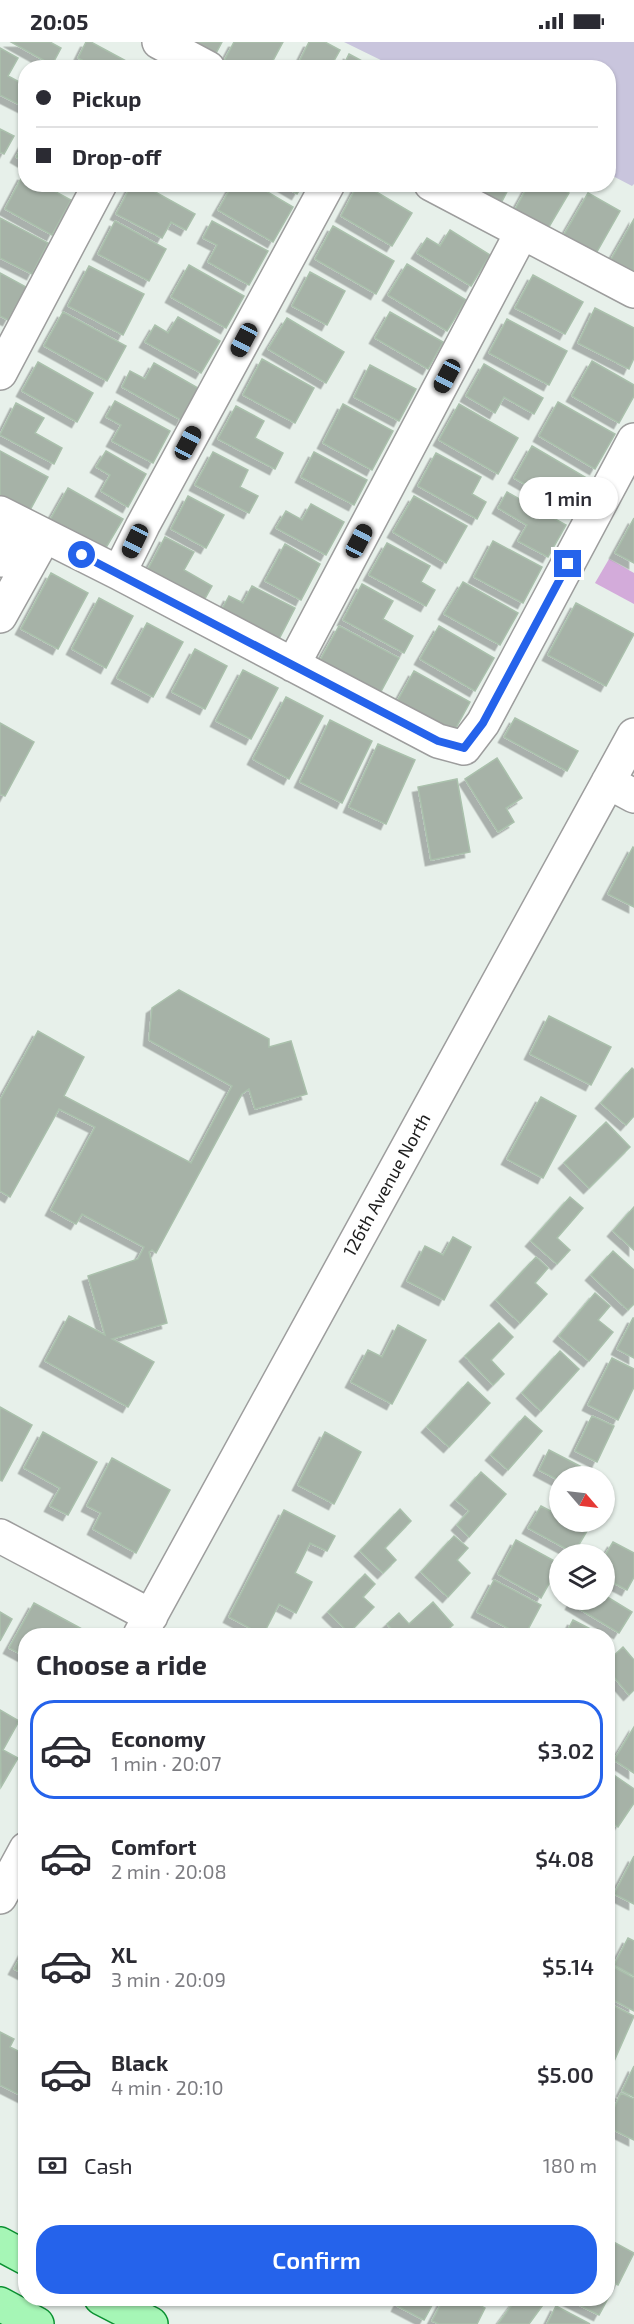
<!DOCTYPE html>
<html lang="en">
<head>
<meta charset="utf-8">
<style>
	:root { --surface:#fff; --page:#f7f7f7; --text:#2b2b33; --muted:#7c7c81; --line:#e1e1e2; --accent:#2563eb }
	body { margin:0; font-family:"Exo 2",sans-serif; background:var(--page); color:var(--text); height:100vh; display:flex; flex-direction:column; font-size:22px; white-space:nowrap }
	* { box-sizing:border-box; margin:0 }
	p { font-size:20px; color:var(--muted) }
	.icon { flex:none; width:33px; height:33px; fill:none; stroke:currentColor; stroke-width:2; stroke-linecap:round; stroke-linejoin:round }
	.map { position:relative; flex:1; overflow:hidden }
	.panel { position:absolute; left:18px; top:1586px; width:597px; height:678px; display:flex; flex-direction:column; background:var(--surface); border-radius:24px; box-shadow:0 2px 4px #0004 }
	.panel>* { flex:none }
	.banner { position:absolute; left:18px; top:18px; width:598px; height:132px; border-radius:24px; box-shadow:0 2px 4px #0004; display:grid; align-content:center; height:132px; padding:0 18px; background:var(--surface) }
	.needle { width:39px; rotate:118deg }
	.tools { position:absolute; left:549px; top:1424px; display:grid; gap:12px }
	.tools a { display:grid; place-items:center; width:66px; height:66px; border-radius:50%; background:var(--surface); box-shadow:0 2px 4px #0004; font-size:30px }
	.end { position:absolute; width:27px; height:27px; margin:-14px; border:8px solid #2563eb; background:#fff; box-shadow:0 0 0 3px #fff }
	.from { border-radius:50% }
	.bubble { position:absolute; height:42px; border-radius:21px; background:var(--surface); box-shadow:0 2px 4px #0004; font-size:20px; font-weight:600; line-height:42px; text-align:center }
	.car { position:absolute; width:18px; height:36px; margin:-18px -9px; border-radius:8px; box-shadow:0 0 4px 2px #0007; background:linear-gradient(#222 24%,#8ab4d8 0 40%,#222 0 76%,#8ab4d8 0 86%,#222 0) }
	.banner b { display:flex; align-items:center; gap:21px; height:57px; font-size:22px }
	.banner b+b { border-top:2px solid var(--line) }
	.banner i { width:15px; height:15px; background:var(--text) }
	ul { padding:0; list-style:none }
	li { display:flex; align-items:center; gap:18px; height:99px; margin:0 12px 9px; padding:0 6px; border:3px solid transparent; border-radius:24px }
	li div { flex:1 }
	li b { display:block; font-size:22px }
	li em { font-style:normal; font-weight:600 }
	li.active { border-color:var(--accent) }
	li>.icon { width:54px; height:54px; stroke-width:1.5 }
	h2 { padding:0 18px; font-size:27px; line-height:72px }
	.pay { display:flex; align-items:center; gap:15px; height:66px; padding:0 18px; font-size:22px }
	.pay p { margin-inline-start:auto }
	.primary-button { display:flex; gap:12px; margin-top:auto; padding:12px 18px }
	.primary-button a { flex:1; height:69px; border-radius:24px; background:var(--accent); color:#fff; font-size:24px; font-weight:600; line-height:69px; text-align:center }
	.status { display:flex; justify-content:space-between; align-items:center; height:42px; padding:0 30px; background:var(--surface); direction:ltr }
	.status svg { height:16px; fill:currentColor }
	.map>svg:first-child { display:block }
</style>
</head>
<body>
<div class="status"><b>20:05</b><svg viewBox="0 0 49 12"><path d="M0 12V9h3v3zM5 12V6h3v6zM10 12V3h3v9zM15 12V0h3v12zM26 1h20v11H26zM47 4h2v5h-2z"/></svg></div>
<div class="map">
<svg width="634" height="2282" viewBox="0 0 634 2282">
	<defs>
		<filter id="shadow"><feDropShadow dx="-5.5" dy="5.5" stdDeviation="0" flood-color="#0004"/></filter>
	</defs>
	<rect width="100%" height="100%" fill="#e7f0ea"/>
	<!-- wetland -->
	<path fill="#c9c5dd" d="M344,0H634V142L632,144L609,132V26L395,25Z"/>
	<!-- water -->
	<path fill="#d3abda" d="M609,517L634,531V562L595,541Z"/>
	<!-- building -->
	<path fill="#a6b2a7" stroke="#aac0ac" stroke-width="1.5" filter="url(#shadow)" d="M11,0H50L61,6L52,23Z
		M86,0H91L139,26H96L78,16Z
		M186,0H222L214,15Z
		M234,0H283L269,26H232L223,21Z
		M309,0H325L340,8L330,26H296Z
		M0,6L18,16L8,34L23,42L26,36V66L0,53Z
		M349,12L375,26H342Z
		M0,87L14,94L4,112L0,110Z
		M25,99H26V121L16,115Z
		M23,133L26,134V142H41L71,158L52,193L5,167Z
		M132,142H141L195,172L186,188L171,180L162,196L116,172Z
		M233,142H254L293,165L273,200L218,168Z
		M280,142H303L297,152Z
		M358,142H363L412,171L392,204L341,174Z
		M469,142H511L499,165L466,148Z
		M529,142H555L569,151L546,190L513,171Z
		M588,151L620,169L594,215L562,196Z
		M0,176L48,201L32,232L0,216Z
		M634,177V236L609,221Z
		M115,179L166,207L149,239L98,212Z
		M212,179L268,209L249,243L208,220L217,203L203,196Z
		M333,184L394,219L376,252L315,217Z
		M450,188L490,213L471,244L417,211L427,196L440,204Z
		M407,222L466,258L447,289L388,253Z
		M189,223L244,254L226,286L171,255Z
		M89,224L144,252L123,293L68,264Z
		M310,230L345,249L327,283L292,264Z
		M0,231L26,245L8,278L0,274Z
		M533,233L583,260L565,292L515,266Z
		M595,266L634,286V316L629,327L578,301Z
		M63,270L126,304L107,339L44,304Z
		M390,270L443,300L428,327L375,296Z
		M178,275L220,299L201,331L145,300L155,283L168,291Z
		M287,276L344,310L326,341L268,307Z
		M507,277L567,309L549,343L489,311Z
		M262,317L314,346L295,381L243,353Z
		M592,319L634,343V354L619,381L572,354Z
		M38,320L93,351L77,380L22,349Z
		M154,321L198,346L181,378L122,345L130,329L145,337Z
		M484,322L543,356L534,372L504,355L495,371L466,354Z
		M370,323L416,347L399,379L354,355Z
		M115,359L170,389L153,421L112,399L121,383L106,375Z
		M558,360L615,392L595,427L539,394Z
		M16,361L44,376L35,391L62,406L54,422L0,393Z
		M343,362L393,389L372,428L323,401Z
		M459,362L518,396L498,432L439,398Z
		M236,364L264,379L255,396L283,411L275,427L218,397Z
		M532,404L590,438L571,469L514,436Z
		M0,409L48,435L29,470L0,455Z
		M106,409L146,432L128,465L101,449L110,433L96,425Z
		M213,410L248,428L240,445L258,454L249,471L195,443Z
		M314,410L367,438L354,463L301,435Z
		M436,411L481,435L472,452L486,460L477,477L418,444Z
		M68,446L123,477L104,509L50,478Z
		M507,450L566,483L548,515L518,499L527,483L498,466Z
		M188,454L224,473L206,506L171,487Z
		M414,454L467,484L446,521L393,490Z
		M311,462L344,480L326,513L276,486L286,469L302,478Z
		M634,476V521L615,511Z
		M165,495L194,510L184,528L212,544L202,562L146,531Z
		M493,499L542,525L523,561L474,535Z
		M387,501L430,524L421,540L435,548L426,564L369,533Z
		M285,502L320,522L301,558L265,539Z
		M51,531L88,551L58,607L21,587Z
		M463,540L518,571L500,603L444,572Z
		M362,542L393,559L383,577L413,594L404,611L343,578Z
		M252,544L295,566L277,601L220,571L229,554L243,561Z
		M99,556L133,574L106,626L72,607Z
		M576,561L634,592L606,644L548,613Z
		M147,581L183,600L153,655L117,636Z
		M339,584L399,616L378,655L318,622Z
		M439,584L494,616L475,649L420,617Z
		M195,607L227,624L205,667L172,650Z
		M243,628L278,646L251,697L216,679Z
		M414,629L470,660L451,695L394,665Z
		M286,655L323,674L289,737L253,717Z
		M515,676L578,709L567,729L504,695Z
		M330,678L372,699L342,761L300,740Z
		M0,681L34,700L5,754L0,752Z
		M378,702L415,718L386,782L349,765Z
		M497,716L522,756L506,766L514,780L498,790L465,737Z
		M457,737L470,810L431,818L418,745Z
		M633,805L634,806V865L608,852Z
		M179,948L269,997V1005L291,999L307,1052L255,1067L249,1047L242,1052L156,1211L152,1208L149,1210L167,1281L112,1297L154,1320L128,1365L45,1319L69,1274L105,1293L88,1234L138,1217L144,1205L82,1172L76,1182L51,1168L95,1085L59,1067L10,1155L0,1149V1058L38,989L84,1015L64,1054L191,1121L232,1044L149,998L152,966Z
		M549,974L611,1005L591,1043L530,1012Z
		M632,1026L634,1028V1074L626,1083L601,1061Z
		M541,1055L576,1074L543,1136L507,1117Z
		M606,1080L630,1105L589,1146L564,1121Z
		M570,1155L583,1166L557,1196L570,1208L557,1222L531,1199Z
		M634,1165V1208L613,1189Z
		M453,1195L471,1205L444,1258L407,1239L425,1204L443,1213Z
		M613,1209L634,1228V1262L628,1268L591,1233Z
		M536,1215L548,1226L535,1241L547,1252L520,1281L496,1258Z
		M595,1251L610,1264L598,1278L613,1290L589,1319L559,1294Z
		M633,1276H634V1316L617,1307Z
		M499,1281L513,1295L491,1318L504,1332L493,1343L465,1314Z
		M398,1283L426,1298L392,1362L351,1340L368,1308L382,1315Z
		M560,1309L579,1327L541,1369L522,1351Z
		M612,1316L634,1327V1345L618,1378L588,1363Z
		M468,1340L490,1361L449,1405L427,1385Z
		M0,1365L32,1383L2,1439L0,1438Z
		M525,1374L542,1389L508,1428L491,1413Z
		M592,1374L614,1384L597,1420L575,1409Z
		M43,1390L97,1420L68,1473L50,1464L60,1446L24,1426Z
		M325,1390L361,1410L334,1462L298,1443Z
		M549,1408L599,1434H560V1439L539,1428Z
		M112,1416L170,1448L136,1511L93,1487L101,1471L87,1464Z
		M481,1430L506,1452L469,1495L457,1483L469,1469L456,1458Z
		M541,1464L560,1474V1479H569L587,1489L574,1511L528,1486Z
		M400,1467L411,1479L385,1506L396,1518L383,1531L360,1509Z
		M284,1468L335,1494L327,1509L310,1501L295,1531L312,1540L296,1571L279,1562L263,1593L229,1575Z
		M454,1494L468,1506L457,1518L470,1531L448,1555L421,1530Z
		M516,1498L560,1522L541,1556L498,1532Z
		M613,1500L634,1511V1535L627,1548L604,1536V1515Z
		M365,1532L375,1542L363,1555L374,1565L349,1591L328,1570Z
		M494,1538L541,1563L525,1593H521L477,1570Z
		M604,1553L632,1570L619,1591L571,1562L574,1557H604Z
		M433,1560L453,1583L442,1593H397L387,1582L399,1571L409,1582Z
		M34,1561L93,1593H26V1615L9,1606Z
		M0,1570L12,1577L0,1599Z
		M573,1578L602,1593H565Z
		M623,1605L634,1618V1648L629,1653L608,1628V1619Z
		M0,1668L19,1679L3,1708L18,1716L1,1745Z
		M634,1685V1731L614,1718Z
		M611,1731L634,1747V1761L618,1785L608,1778V1736Z
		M634,1814V1862L614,1852Z
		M628,1896L634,1899V1934L614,1923Z
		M26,1905V1933L14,1927Z
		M612,1924L634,1936V1969L608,1955V1932Z
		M608,1961L634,1974L608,2033Z
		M0,1990L14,1997L10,2005L26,2013V2056L0,2043Z
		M634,2024V2055L622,2049Z
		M621,2051L634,2057V2098L608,2085V2079Z
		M608,2197L634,2211L618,2243L608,2238Z
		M608,2247L612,2249L599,2273L565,2256H608Z
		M401,2256H436L424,2278L397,2264Z
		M444,2256H466L485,2266L477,2282H439L432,2279Z
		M517,2256H548L529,2282H498Z
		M556,2264L590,2282H547Z"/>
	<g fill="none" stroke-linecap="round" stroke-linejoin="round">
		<!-- minor casing -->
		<g stroke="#9d9d9d" stroke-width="36">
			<path id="minor" d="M159,0L208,26
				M431,142L634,249
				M0,331L100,142
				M0,471L119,531L438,699L464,706L483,681L634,398
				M0,518L20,483
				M119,531L143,483L328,142
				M0,574L44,495
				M293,623L522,190
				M608,740L634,754
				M0,1494L151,1574
				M140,1593L634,693
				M0,1855L26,1807"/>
		</g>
		<!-- major casing -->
		<g stroke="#0b9132" stroke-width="36">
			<path id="major" d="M0,2202L26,2216
				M101,2256L151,2282
				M0,2262L37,2282"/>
		</g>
		<!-- minor -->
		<use href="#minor" stroke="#fff" stroke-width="33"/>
		<!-- major -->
		<use href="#major" stroke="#a6f6b6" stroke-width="33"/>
	</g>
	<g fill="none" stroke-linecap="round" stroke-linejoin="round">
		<!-- route -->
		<path stroke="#2563eb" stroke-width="8" d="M82,513L438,699L464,706L483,681L568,522"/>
	</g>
	<g text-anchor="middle" stroke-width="5" stroke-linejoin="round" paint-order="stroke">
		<!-- street labels -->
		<g font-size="18" fill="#202020" stroke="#fff">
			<text transform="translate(387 1143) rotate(-61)" y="6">126th Avenue North</text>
		</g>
	</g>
</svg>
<div class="tools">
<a><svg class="needle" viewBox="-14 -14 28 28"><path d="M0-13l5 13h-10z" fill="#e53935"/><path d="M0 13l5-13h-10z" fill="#7c7c81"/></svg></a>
<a><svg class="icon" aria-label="layers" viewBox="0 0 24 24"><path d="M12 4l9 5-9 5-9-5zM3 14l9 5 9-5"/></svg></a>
</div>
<i class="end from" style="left:82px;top:513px"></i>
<i class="end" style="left:568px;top:522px"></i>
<div class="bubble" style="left:519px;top:435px;width:99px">1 min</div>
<i class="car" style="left:244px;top:298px;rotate:208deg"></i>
<i class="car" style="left:447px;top:334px;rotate:208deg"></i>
<i class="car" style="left:188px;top:401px;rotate:28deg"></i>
<i class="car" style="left:135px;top:499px;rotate:206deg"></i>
<i class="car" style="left:359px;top:499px;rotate:28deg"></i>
<div class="banner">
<b><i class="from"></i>Pickup</b>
<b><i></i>Drop-off</b>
</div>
<section class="panel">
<h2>Choose a ride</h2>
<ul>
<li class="active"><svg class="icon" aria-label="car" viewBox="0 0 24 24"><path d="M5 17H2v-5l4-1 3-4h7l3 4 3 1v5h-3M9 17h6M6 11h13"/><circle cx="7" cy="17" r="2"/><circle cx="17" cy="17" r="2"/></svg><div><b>Economy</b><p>1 min · 20:07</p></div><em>$3.02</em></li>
<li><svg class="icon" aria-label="car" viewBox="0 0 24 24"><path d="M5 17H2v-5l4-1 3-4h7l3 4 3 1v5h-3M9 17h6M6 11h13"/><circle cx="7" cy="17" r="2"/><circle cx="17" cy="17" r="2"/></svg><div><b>Comfort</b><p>2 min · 20:08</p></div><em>$4.08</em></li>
<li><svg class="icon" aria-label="car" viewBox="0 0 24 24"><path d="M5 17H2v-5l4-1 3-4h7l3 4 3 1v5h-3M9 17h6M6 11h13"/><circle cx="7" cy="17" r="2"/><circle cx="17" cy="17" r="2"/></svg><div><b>XL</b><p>3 min · 20:09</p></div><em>$5.14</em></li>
<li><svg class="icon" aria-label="car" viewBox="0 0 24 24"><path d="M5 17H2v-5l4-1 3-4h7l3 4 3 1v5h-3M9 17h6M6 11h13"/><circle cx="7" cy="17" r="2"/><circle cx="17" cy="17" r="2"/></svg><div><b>Black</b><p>4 min · 20:10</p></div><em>$5.00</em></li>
</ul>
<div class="pay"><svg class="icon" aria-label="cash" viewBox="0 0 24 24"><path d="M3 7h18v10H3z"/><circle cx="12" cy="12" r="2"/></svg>Cash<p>180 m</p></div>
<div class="primary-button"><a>Confirm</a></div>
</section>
</div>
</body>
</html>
